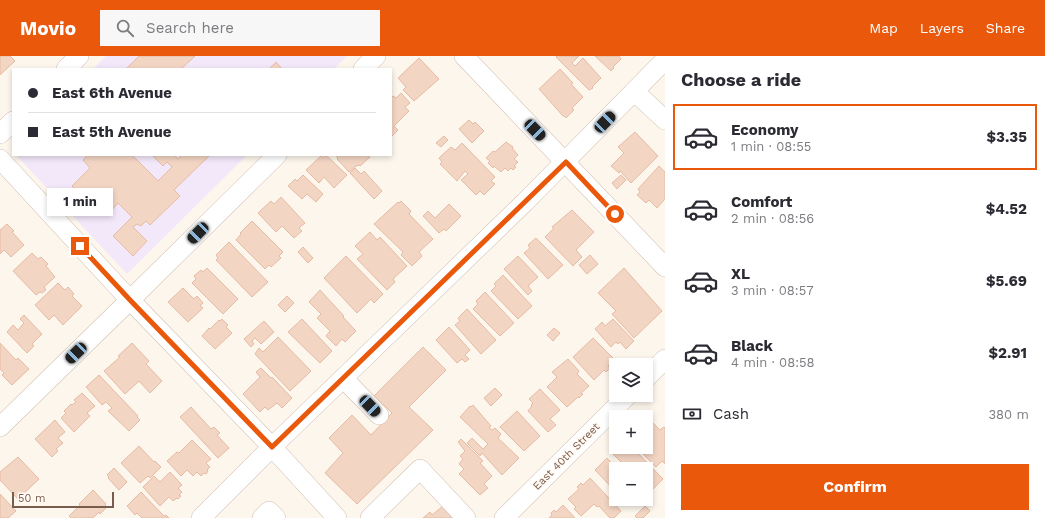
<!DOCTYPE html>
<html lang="en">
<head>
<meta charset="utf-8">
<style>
	:root { --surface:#fff; --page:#f7f7f7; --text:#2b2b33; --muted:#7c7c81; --line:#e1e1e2; --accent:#ea580c }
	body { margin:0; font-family:"Work Sans",sans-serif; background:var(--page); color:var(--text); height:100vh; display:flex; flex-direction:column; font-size:15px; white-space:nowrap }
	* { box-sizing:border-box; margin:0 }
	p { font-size:13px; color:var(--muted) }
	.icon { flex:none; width:22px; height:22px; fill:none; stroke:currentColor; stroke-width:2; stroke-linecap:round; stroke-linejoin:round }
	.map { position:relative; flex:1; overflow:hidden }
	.drawer { display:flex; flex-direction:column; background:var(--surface); width:380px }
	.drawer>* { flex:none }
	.guide { position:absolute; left:12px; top:12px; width:380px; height:88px; border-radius:0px; box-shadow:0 2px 6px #0003; display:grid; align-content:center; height:88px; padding:0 16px; background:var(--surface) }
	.fabs { position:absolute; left:609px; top:302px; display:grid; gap:8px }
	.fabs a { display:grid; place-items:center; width:44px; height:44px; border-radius:0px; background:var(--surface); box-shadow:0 2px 6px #0003; font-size:20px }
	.scale { position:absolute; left:12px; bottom:10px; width:102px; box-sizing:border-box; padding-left:4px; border:2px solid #7a5c4d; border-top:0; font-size:11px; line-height:14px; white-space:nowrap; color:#7a5c4d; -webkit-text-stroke:3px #fffaf3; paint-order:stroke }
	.end { position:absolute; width:18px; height:18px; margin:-9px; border:5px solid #ea580c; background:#fff; box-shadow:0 0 0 2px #fff }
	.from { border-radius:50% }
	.bubble { position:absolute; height:28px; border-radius:0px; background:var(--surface); box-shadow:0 2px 6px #0003; font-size:13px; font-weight:700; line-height:28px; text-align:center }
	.car { position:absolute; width:12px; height:24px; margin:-12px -6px; border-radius:5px; box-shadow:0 0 3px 1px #0007; background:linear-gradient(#222 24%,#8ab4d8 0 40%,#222 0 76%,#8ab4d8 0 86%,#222 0) }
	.guide b { display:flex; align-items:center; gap:14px; height:38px; font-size:15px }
	.guide b+b { border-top:1px solid var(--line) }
	.guide i { width:10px; height:10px; background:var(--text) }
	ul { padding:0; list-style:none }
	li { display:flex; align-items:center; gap:12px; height:66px; margin:0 8px 6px; padding:0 8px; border:2px solid transparent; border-radius:0px }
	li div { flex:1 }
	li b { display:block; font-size:15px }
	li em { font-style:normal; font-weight:700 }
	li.current { border-color:var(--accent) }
	li>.icon { width:36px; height:36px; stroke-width:1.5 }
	h2 { padding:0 16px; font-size:18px; line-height:48px }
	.pay { display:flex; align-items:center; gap:10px; height:44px; padding:0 16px; font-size:15px }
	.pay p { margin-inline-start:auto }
	.action { display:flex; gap:8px; margin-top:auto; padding:8px 16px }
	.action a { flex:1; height:46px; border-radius:0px; background:var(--accent); color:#fff; font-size:16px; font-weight:700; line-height:46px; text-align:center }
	header { display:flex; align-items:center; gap:24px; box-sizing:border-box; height:56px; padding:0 20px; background:var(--accent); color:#fff }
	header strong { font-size:19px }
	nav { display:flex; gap:22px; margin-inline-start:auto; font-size:14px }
	.search { width:280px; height:36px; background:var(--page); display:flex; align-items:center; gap:10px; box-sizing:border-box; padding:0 14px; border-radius:0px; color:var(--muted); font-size:15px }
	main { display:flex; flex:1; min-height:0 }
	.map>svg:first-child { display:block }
</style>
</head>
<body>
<header>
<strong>Movio</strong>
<div class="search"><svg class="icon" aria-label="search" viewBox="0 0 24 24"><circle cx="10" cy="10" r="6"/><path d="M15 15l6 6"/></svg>Search here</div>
<nav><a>Map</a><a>Layers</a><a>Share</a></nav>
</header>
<main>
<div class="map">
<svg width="665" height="462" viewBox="0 0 665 462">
	<rect width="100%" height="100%" fill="#fdf6ec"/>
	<!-- education -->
	<path fill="#f3e8fa" d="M106,0H347L334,13H93Z
		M16,99H247L127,218Z"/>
	<!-- building -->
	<path fill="#f3d5c3" stroke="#e6bba3" d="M0,0H10L15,5L0,19Z
		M139,0H195L181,13H126Z
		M557,0H579L572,7L575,10L583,2L601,22L592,31L593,32L589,34L556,1Z
		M595,0H619L621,3L613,11L614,12L611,15Z
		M419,2L439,23L414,45L403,34L406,31L398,22Z
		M276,6L282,13H269Z
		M560,13L573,27L571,28L583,41L572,52L574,54L566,62L564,60H563L539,33Z
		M401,37L410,47L405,51L409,55L394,70L398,74L391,81V42L393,40L396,42Z
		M469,64L473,68L475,66L484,75L472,87L459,73Z
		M635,76L658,100L631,127L620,115L619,117L611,110L624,97L618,91Z
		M444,80L448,84L441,91L436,87Z
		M506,86L513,91L512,92L518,99L514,103L518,106L514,110L516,111L513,114L511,112L508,115L505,112L501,116L494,110L493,112L488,107L490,105L486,102L493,95L495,96Z
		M462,87L495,121L491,125L495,128L484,139L480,135L476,139L461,124L468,118L465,115L457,125L440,108L442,106L439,102L451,91L455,94Z
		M88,99H132L158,125L172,111L167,106L163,110L152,99H174L178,103L182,99H210L174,134L180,140L150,169L146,165L141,170L137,168L133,171L147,185L133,200L113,180L132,161L118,147L111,155L93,137L88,141L82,134L79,137L72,130L90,112L83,104Z
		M326,99L347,119L334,132L324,121L319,127L306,114L321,100L323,102Z
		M335,99H368L370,101L360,110L359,109L357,110H356L349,116L337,103L338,102Z
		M659,110L665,116V143L657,152L649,144L646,147L637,139L640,136L638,133Z
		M355,112L361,118L364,115L382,135L374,143L350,117Z
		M303,119L323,138L316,146L307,138L302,143L288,130L295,123L297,125Z
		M621,119L626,124L617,133L612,127Z
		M281,141L305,167L299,172L302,175L294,182L282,170L276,176L258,157L271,145L274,148Z
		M401,145L411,155L409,158L433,183L419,196L422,200L412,210L401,199L403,196L374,168L398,146L399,147Z
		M449,148L461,160L446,175L444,173L439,177L423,160L428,155L435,162Z
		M572,154L594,176L576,194L582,201L573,210L545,181L554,172L552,171Z
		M252,165L283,196L279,200L281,202L271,211L269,209L265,213L236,184L241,178L240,177Z
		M7,168L14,175L12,176L24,189L11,201L4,194L0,198V174Z
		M370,176L377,184L380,181L407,210L393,223L395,226L387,234L357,203L363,198L355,190Z
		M536,182L563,209L548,223L524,197L530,192L528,189Z
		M229,186L268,226L252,241L216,204L218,202L216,199Z
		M303,191L313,202L308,207L298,196Z
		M32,197L38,203L41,201L48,208L46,210L55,221L44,231L46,234L42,237L40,236L36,239L13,215Z
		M590,199L598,208L587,218L579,209Z
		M346,200L383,238L374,247L371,243L357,257L324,222Z
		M518,200L538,221L528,230L532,235L528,239L504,213Z
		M207,212L238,243L223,258L192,227L196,223L194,220L201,214L203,216Z
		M624,212L662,255L634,282L612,258L616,255L598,237Z
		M503,219L532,250L518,263L491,235L496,230L494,228Z
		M58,227L65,234L68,231L74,238L72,240L82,250L63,269L54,259L49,264L35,249Z
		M183,232L194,243L197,240L203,247L200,250L203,252L188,266L168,246Z
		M320,234L344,260L343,261L356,275L345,286L342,283L336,290L326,280L330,275L317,262L321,258L309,246Z
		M485,236L514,267L500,280L473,253L478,248L476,245Z
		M287,240L294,247L285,256L278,249Z
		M467,253L496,284L481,298L455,269L460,265L458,262Z
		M24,259L42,278L32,288L34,290L27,297L7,276L13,269L18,274L24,267L20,263Z
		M222,263L228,269L226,271L232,277L215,293L202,280L209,272L210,273L219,264L220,265Z
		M302,263L332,295L320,307L288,276Z
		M613,263L634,285L626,293L620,286L618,288L616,286L611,291L595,273L602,266L605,270Z
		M264,265L274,276L261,288L255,282L252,285L254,288L251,291L244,283Z
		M449,271L470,294L465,299L469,303L465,306L462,303L457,307L436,284Z
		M554,272L560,277L553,285L547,279Z
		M278,281L311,315L290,335L255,298L259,292L263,296Z
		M593,282L615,304L608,310L610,312L606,316L604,314L594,324L573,301Z
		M0,287L16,304L18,302L29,313L12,329L2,319L4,317L0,313Z
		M132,287L149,305L146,308L162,325L150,337L139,325L125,338L104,315L120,301L118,300Z
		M423,291L446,314L409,351L433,374L357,448L325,417L343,397L329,382L352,359L371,379L392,357L374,340Z
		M568,303L579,315L577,318L589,330L581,337L583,338L579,342L578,341L567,351L547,331L557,321L552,316Z
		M261,312L271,322L272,321L292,342L282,352L277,347L268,354L265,351L260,356L243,338L260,321L256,316Z
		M99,319L138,360L137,361L140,364L129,375L108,355L112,352L106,346L102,349L86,331Z
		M495,332L502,339L491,350L484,342Z
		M540,333L560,354L550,363L556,369L548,376L528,355L532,350L531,349L533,347L529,343Z
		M82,337L95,350L87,357L90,360L74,376L61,362L66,357L64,355L71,348L72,349L76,346L74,344Z
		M473,349L491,370L489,372L492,374L495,372L501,378L498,382L519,402L502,419L482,397L480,400L467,387L472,382L483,393L488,388L460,361L470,350L471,351Z
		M191,351L211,373L214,371L220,377L217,379L229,392L218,402L180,361Z
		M517,355L540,380L524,395L500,371Z
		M649,363L660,374L664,371L665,372V408L662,405L656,411L636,391H646V366Z
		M55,364L65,376L58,382L63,387L56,393L58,395L52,401L35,383Z
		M461,383L483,405L480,407L492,420L484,428L488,432L480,439L459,418L464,413L459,408L463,403L460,400L465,395L458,386Z
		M192,384L211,403L206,407L210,411L207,414L208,415L206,418L204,417L201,420L197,416L193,420L187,414L181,420L167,405L177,396L179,397Z
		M139,390L154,406L155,405L161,411L150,422L148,420L140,427L121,407Z
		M618,391H632L663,423L651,435L646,430V413H628L612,397Z
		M18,401L39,423L18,443L0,424V416Z
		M607,402L617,413L616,436L595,414Z
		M114,412L127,426L119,434L108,422L109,421L107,419Z
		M170,416L182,429L178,432L182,436L179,439L181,440L178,443L177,442L173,445L169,441L160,450L143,431L154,420L160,426Z
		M590,422L621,455L614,462H610L599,450L597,451L594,448L581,460L574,453L576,451L568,443L579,433L577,431L581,427L583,429Z
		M93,434L106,448L105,449L107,451L100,458L99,456L93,462H71L69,460L80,449L79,448Z
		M141,436L164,460L166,459L169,462H142L137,457L135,459L127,450Z
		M0,438L16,455L8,462H0Z
		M563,449L575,462H549L552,459L551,457L554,454L556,456Z
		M443,450L454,462H423L430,456L432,459Z
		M645,450L650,455L643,462H637L635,460Z"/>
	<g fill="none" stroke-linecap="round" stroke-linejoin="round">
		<!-- minor casing -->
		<g stroke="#d1beb0" stroke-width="20">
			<path id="minor" d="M464,0L665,211
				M66,13L79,0
				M363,13L376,0
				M634,35L665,64
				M0,78L13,65
				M0,103L130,244L272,391L337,462
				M343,322L379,359
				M646,322L665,303
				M0,371L130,244L277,99
				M201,462L272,391L525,146L665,4
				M262,462L269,455L276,462
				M370,462L420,413L466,462
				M504,462L628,339"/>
		</g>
		<!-- minor -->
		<use href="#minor" stroke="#fff" stroke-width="19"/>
	</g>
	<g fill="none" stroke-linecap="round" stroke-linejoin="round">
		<!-- route -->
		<path stroke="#ea580c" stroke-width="5" d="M80,190L130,244L272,391L566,106L615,158"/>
	</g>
	<g text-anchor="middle" stroke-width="3.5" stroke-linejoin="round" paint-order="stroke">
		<!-- street labels -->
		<g font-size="11" fill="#7a5c4d" stroke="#fffaf3">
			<text transform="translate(566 400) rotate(-45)" y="4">East 40th Street</text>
		</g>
	</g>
</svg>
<div class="fabs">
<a><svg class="icon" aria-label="layers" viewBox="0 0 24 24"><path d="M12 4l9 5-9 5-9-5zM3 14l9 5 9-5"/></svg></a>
<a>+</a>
<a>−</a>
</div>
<div class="scale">50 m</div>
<i class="end from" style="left:615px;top:158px"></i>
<i class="end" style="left:80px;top:190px"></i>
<div class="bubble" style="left:47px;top:132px;width:66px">1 min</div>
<i class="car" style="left:605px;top:66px;rotate:44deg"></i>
<i class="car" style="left:535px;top:74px;rotate:136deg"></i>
<i class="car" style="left:198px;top:177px;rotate:225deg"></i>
<i class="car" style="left:76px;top:297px;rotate:226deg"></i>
<i class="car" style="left:370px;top:350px;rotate:136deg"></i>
<div class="guide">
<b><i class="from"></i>East 6th Avenue</b>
<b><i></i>East 5th Avenue</b>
</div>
</div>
<section class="drawer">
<h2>Choose a ride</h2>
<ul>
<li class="current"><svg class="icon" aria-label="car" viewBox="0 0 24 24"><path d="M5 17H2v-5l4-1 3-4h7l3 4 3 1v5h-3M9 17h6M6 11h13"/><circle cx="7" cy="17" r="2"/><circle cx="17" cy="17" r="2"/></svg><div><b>Economy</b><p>1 min · 08:55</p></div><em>$3.35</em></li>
<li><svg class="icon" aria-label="car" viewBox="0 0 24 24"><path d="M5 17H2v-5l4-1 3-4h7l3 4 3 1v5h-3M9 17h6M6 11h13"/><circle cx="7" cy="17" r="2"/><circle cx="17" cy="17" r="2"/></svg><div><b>Comfort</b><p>2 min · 08:56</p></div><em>$4.52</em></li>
<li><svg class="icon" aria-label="car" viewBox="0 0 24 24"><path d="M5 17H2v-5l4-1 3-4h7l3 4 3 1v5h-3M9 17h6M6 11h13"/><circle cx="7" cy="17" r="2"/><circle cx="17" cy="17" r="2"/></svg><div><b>XL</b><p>3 min · 08:57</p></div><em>$5.69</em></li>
<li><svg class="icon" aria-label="car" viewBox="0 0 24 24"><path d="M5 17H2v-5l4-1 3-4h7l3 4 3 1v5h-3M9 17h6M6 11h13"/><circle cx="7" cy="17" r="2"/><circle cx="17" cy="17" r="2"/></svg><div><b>Black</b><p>4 min · 08:58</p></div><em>$2.91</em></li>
</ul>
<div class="pay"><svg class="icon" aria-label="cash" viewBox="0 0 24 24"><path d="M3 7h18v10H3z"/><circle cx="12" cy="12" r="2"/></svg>Cash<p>380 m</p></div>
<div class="action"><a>Confirm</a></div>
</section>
</main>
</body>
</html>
